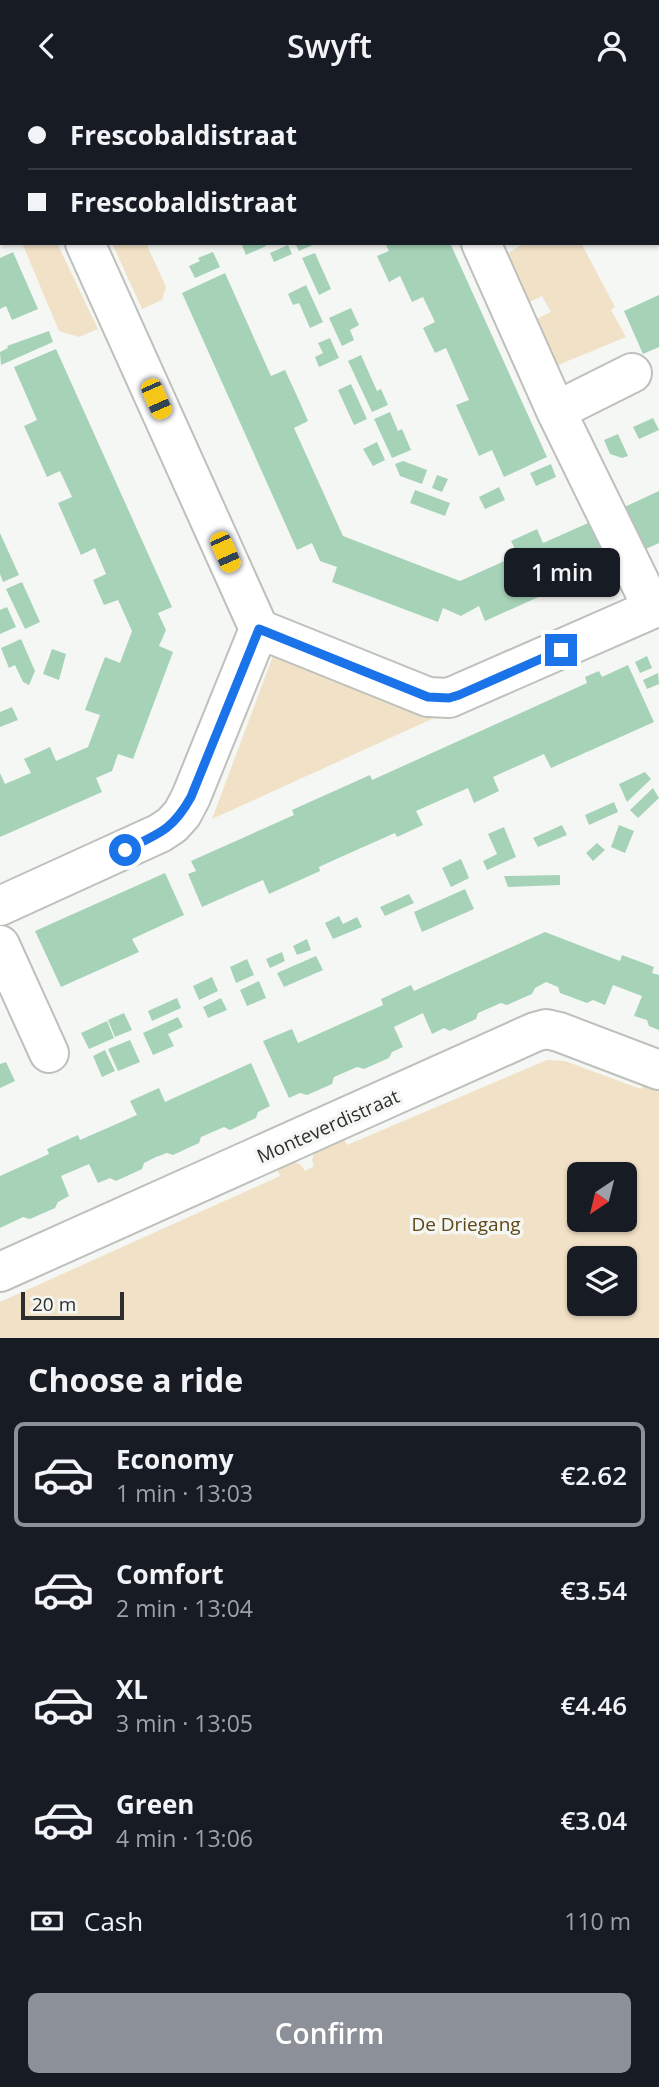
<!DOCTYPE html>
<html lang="en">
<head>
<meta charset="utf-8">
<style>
	:root { --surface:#171b24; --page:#20242c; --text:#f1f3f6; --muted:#9ea1a6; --line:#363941; --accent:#8c9099 }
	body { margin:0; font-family:"Open Sans",sans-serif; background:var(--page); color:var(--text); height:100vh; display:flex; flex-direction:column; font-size:26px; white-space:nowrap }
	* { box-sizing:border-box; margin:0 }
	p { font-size:23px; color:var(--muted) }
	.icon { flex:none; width:38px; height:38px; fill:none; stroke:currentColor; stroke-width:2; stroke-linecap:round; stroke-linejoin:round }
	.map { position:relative; height:1247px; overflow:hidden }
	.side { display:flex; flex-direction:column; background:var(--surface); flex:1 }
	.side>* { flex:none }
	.banner { position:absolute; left:0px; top:0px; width:660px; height:154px; box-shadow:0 2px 5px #0004; display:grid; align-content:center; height:154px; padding:0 28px; background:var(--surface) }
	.needle { width:46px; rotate:215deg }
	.buttons { position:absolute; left:567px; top:1071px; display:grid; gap:14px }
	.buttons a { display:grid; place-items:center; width:70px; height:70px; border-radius:10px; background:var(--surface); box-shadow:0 2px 5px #0004; font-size:35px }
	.scale { position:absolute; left:21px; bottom:18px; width:103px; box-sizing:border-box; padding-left:7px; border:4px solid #2d2e2d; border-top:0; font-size:19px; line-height:24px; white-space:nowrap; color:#2d2e2d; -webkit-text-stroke:5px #f5f7f4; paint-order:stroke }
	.end { position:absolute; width:32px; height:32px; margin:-16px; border:9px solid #1a73e8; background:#fff; box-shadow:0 0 0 4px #fff }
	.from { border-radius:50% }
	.bubble { position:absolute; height:49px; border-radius:10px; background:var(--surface); box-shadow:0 2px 5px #0004; font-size:23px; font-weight:600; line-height:49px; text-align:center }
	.car { position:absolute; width:21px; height:42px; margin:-21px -10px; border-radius:9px; box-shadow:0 0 5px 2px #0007; background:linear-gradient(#f5c518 24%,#345 0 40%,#f5c518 0 76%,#345 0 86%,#f5c518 0) }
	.banner b { display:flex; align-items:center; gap:24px; height:66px; font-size:26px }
	.banner b+b { border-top:2px solid var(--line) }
	.banner i { width:18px; height:18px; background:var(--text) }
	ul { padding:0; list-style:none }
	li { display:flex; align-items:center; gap:21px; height:105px; margin:0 14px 10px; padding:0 14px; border:4px solid transparent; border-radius:10px }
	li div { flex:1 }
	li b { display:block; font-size:26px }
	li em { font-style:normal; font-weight:600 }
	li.active { border-color:var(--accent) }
	li>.icon { width:63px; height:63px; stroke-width:1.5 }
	h2 { padding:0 28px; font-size:32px; line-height:84px }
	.pay { display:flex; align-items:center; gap:18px; height:77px; padding:0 28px; font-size:26px }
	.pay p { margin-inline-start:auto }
	.action { display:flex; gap:14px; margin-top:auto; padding:14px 28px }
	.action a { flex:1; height:80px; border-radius:10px; background:var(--accent); color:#fff; font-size:28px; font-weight:600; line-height:80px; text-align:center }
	header { display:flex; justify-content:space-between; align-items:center; height:91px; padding:0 28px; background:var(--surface); font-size:32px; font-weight:600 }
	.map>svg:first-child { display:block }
</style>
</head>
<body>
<header><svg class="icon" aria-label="back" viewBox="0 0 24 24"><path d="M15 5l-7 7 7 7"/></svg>Swyft<svg class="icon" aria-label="person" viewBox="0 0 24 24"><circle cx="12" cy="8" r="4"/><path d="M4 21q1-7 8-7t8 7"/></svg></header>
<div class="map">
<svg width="659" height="1247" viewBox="0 0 659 1247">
	<rect width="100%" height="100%" fill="#f5f7f4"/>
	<!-- green -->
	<path fill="#f1e1c6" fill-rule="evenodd" d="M22,152H57L98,238L79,246L59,240Z
		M112,152H146L166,196L162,209L142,218Z
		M525,152H581L615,216L611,219L626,246L546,279L526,233L551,221L542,205L518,217L503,165Z
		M274,562L434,627L212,728Z
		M547,969L565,970L641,998L644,993L659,998V1247H0V1211L280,1085L275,1073L287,1068L301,1074L305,1080L314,1075L312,1069L316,1055L341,1044L347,1054ZM579,1083H625V1129H579ZM579,1167H625V1213H579Z"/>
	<!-- building -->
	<path fill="#a6d3b8" d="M241,152H265L266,155L246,164Z
		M295,152H317L299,160Z
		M385,152H450L547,366L504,386L492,359L479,365L456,314L469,309L446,257L435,262L423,237L435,231L423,206L412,211L400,185L389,191L377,165L389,160Z
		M288,154L292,163L274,171L270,162Z
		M13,161L38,218L12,229L6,215L0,218V167Z
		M213,161L220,176L195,187L189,175L200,170L198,167Z
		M315,162L331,198L319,204L302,167Z
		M225,182L271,285L285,279L297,305L308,330L294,337L343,445L460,490L518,464L511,450L537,438L543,452L595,429L614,472L485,530L479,515L461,525L443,517L438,531L332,491L337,476L320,470L312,452L297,459L182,202Z
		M306,194L323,231L310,237L299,212L293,214L288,203Z
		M659,204V256L643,263L624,220Z
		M351,217L359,234L350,239L354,249L342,255L329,227Z
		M49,240L53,251L1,274L0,261L8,257L7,255Z
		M330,247L339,267L319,276L315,266L323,262L318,252Z
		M56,258L172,516L158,522L166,539L159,555L173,561L133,668L118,663L112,680L96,687L102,701L0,746V682L5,693L31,682L24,668L50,656L56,670L88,656L100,624L85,619L95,592L105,566L120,572L132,540L118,509L104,514L93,489L106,483L95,457L81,464L58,412L72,406L60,380L47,386L24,335L37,329L14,276Z
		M361,264L377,300L381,298L388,314L372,321L348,270Z
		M351,293L367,328L354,334L338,299Z
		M390,321L398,340L402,338L411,359L392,367L374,328Z
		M653,327L659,339L639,348L633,336Z
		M618,343L628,365L622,367L610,363L604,349Z
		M377,351L385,369L373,375L363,358Z
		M403,370L427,379L422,393L400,385L395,373Z
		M551,373L556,386L536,395L530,382Z
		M437,384L448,388L442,401L432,397Z
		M499,396L505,409L485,418L479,406Z
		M415,399L450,412L445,425L410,412Z
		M659,400V452L639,461L620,418Z
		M0,442L19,484L3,491L0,483Z
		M22,491L40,531L25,538L6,498Z
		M7,516L16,536L0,543V519Z
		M21,548L35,580L29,594L23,591L15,574L9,577L1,557Z
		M52,558L66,563L59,589L43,583Z
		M647,565L652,577L640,582L635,571Z
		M628,574L654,631L551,677L544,663L493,686L499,700L474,712L468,697L416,720L423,734L397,746L395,742L343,765L319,776L320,780L269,803L263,789L202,816L188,783L196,780L191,770L294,724L292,719L370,684L372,689L587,592L585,586L599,580L602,586Z
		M658,582L659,593L647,598L643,589Z
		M12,616L18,629L0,636V621Z
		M645,681L651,688L627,711L619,693Z
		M653,697L659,707L638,727L630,719Z
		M614,711L618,721L589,734L585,724Z
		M562,734L567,744L538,756L533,747Z
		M619,734L634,740L625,762L611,756Z
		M504,736L516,766L487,779L483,770L497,763L488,743Z
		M597,752L605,759L593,770L586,762Z
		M461,768L469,787L451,796L442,777Z
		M165,782L184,824L132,848L139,861L61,896L35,840Z
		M560,784V794L508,796L504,785Z
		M465,798L474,818L422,841L414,821Z
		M409,803L414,812L385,825L380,816Z
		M339,825L343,833L357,826L362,836L333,848L325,832Z
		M545,841L620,870L622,864L654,876L652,882L659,884V939L649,935L647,929L634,925L642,905L613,894L605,914L593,909L587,912L560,902L558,896L546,891L535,897L532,903L507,914L501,912L478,922L476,928L450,940L444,937L432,943L423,922L394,936L403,956L392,961L389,967L364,978L357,976L334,986L332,993L307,1004L300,1002L289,1007L263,950L292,938L298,952L383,914L381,908L411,894L414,900Z
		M307,848L311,859L297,864L293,855Z
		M282,861L285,870L270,877L266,868Z
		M316,865L323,879L284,896L277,882Z
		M247,868L254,884L236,892L230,876Z
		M212,886L218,900L199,909L193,895Z
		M259,890L266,907L247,915L240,899Z
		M177,907L181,917L152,930L148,920Z
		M221,907L227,919L208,927L203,916Z
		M124,922L132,939L115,946L108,929Z
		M178,926L183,936L168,943L174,955L153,964L143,942Z
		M107,930L114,947L89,958L81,942Z
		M130,949L140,971L118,980L108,958Z
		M105,959L115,980L102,986L93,965Z
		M6,971L15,990L0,997V973Z
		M251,972L270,1015L258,1021L256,1027L230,1039L224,1036L201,1046L199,1052L173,1064L167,1062L156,1066L144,1072L142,1078L116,1090L110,1087L98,1092L89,1073L61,1085L69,1105L58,1111L55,1117L30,1128L23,1126L0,1137V1085L49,1063L47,1058L78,1044L80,1049L137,1024L130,1010L159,997L165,1011Z"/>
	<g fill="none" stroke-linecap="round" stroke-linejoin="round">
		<!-- minor casing -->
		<g stroke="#bec0bc" stroke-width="42">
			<path id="minor" d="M16,0L17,2
				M415,0L416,2
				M207,2L211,0
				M0,97H2
				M85,152L259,538L428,606L449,607L659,515
				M481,152L556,320L653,518
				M556,320L632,282
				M0,815L160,742L172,734L182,723L191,706L259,538
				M0,854L49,962
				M0,1181L535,941L546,938L559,941L659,979"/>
		</g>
		<!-- minor -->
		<use href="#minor" stroke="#fff" stroke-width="38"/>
	</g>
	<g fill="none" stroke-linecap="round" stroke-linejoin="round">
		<!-- route -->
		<path stroke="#1a73e8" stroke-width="9" d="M125,759C158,743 172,740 191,706L259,538L428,606L449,607L459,604L561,559"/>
	</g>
	<g text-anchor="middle" stroke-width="7" stroke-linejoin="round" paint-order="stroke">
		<!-- street labels -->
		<g font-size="19" fill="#2d2e2d" stroke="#f5f7f4">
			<text transform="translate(328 1035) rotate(-24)" y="7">Monteverdistraat</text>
		</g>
		<!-- park labels -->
		<g font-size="19" fill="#5f4716" stroke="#f5f7f4">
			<text x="466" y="1140">De Driegang</text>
		</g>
	</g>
</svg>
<div class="buttons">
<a><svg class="needle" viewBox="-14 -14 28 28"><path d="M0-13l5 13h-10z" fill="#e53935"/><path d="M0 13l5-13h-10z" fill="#9ea1a6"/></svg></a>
<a><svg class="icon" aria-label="layers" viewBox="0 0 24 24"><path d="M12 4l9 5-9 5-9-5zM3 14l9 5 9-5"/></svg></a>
</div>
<div class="scale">20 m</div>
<i class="end from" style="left:125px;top:759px"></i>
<i class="end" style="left:561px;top:559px"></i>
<div class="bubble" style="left:504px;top:457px;width:116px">1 min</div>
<i class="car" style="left:156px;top:308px;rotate:156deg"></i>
<i class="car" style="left:225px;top:461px;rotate:156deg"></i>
<div class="banner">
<b><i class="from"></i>Frescobaldistraat</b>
<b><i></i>Frescobaldistraat</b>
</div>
</div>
<section class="side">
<h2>Choose a ride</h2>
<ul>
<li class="active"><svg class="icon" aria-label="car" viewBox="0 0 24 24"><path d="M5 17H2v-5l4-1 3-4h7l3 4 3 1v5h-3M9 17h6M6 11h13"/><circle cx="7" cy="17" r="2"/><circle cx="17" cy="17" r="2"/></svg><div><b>Economy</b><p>1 min · 13:03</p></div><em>€2.62</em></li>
<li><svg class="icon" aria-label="car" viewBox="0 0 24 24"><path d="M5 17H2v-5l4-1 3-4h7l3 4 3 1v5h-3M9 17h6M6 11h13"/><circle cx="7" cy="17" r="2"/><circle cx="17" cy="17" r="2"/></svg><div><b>Comfort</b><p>2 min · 13:04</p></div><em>€3.54</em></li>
<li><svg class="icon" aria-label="car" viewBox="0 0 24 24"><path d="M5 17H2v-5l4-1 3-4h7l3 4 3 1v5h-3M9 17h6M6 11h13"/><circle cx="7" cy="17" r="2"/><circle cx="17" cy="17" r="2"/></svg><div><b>XL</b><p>3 min · 13:05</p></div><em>€4.46</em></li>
<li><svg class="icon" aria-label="car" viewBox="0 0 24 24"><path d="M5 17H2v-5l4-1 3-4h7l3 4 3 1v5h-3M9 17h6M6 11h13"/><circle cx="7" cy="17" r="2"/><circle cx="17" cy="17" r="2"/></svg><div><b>Green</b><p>4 min · 13:06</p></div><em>€3.04</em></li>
</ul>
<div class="pay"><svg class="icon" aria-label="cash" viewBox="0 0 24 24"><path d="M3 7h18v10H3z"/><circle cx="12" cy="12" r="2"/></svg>Cash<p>110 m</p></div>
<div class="action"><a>Confirm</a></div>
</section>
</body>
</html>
